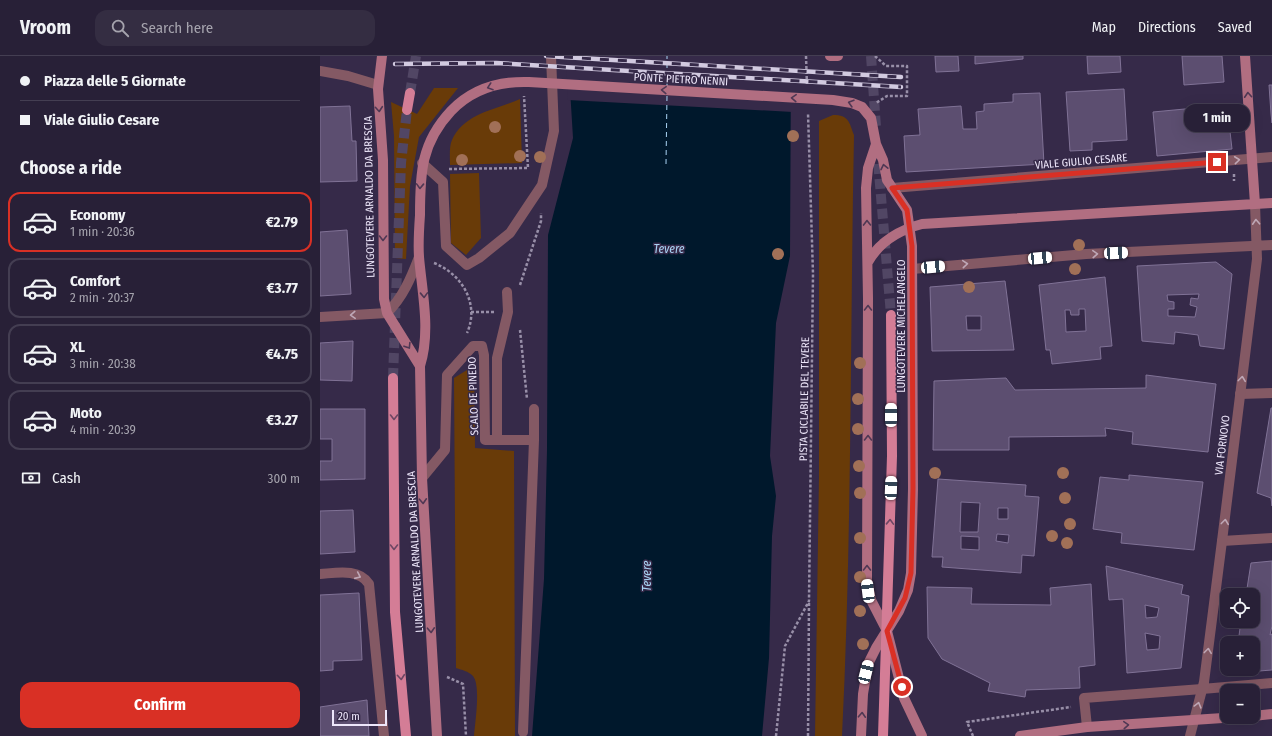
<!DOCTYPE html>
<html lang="en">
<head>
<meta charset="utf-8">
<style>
	:root { --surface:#282037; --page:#342d42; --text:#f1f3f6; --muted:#a5a3ad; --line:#443e52; --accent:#d93025 }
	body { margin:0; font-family:"Fira Sans Condensed",sans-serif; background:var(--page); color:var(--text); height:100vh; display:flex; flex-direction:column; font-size:15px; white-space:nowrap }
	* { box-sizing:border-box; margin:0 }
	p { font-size:13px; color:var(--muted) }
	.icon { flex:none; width:22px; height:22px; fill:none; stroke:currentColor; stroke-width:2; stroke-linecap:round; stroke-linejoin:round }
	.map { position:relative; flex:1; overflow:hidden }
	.panel { display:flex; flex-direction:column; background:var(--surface); width:320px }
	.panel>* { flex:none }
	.hud { display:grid; align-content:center; height:88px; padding:0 20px; background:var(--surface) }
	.tools { position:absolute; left:900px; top:532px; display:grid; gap:8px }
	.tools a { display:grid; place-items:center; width:40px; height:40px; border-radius:8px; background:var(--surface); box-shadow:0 4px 16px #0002,0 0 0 1px var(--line); font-size:20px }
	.scale { position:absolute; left:12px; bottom:10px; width:55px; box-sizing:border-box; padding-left:4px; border:2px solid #ede6fa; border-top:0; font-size:11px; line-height:14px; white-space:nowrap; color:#ede6fa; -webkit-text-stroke:3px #362a49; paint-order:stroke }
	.end { position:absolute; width:18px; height:18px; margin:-9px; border:5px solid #d93025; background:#fff; box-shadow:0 0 0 2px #fff }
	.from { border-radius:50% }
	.bubble { position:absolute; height:28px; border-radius:12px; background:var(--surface); box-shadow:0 4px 16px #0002,0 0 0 1px var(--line); font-size:13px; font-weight:700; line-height:28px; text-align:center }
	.car { position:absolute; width:12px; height:24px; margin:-12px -6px; border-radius:5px; box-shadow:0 0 3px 1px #0007; background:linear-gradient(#fff 24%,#345 0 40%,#fff 0 76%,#345 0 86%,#fff 0) }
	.hud b { display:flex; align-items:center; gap:14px; height:38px; font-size:15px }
	.hud b+b { border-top:1px solid var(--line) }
	.hud i { width:10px; height:10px; background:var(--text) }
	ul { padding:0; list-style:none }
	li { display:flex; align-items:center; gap:12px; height:60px; margin:0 8px 6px; padding:0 12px; border:2px solid var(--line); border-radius:12px }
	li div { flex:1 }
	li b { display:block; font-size:15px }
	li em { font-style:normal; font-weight:700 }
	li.active { border-color:var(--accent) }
	li>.icon { width:36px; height:36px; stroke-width:1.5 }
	h2 { padding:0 20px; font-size:18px; line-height:48px }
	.pay { display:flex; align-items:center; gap:10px; height:44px; padding:0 20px; font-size:15px }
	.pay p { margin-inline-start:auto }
	.button { display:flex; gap:8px; margin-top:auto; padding:8px 20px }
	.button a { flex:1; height:46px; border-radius:12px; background:var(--accent); color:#fff; font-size:16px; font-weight:700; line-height:46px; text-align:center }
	header { display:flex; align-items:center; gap:24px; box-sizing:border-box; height:56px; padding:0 20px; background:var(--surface); border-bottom:1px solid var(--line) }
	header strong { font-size:19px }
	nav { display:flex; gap:22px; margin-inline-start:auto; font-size:14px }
	.search { width:280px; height:36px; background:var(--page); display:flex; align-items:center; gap:10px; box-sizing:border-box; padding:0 14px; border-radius:12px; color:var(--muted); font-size:15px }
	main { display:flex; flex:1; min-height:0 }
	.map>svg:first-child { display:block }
</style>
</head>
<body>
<header>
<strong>Vroom</strong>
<div class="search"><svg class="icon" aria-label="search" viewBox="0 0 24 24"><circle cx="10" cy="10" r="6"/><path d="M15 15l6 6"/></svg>Search here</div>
<nav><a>Map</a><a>Directions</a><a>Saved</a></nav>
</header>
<main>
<section class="panel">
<div class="hud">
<b><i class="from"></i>Piazza delle 5 Giornate</b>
<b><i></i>Viale Giulio Cesare</b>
</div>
<h2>Choose a ride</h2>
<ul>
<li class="active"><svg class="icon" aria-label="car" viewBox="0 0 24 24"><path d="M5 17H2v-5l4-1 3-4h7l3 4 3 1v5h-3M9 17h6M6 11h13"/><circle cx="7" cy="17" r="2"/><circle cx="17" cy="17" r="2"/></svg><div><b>Economy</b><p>1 min · 20:36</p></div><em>€2.79</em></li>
<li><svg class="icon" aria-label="car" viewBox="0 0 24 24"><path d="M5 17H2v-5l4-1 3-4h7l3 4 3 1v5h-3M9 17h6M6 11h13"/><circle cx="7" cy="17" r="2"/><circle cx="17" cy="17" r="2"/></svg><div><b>Comfort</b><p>2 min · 20:37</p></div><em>€3.77</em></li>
<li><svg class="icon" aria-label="car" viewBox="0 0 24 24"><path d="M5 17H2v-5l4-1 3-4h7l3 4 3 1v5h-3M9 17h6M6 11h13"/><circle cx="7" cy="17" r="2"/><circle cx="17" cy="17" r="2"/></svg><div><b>XL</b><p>3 min · 20:38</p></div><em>€4.75</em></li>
<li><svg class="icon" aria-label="car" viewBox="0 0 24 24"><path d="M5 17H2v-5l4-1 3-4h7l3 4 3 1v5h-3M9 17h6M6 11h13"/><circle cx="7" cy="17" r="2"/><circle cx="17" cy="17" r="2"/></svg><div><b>Moto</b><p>4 min · 20:39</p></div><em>€3.27</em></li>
</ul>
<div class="pay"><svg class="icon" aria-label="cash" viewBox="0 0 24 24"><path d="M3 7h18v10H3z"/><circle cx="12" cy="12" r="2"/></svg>Cash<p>300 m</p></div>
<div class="button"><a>Confirm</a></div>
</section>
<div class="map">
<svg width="952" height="680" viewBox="0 0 952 680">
	<rect width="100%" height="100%" fill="#362a49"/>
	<!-- green -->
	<path fill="#693b08" d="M114,32H138L99,81L90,130L86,203L75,202L74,80L71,46L97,58Z
		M200,43L202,107L130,109C130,102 129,90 132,84C144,57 176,54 200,43Z
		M513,59C529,59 529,66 534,79C530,280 532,480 522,680H495L499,420V65Z
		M159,117L161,182L146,199L131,187L130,118Z
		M154,304L155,392L194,395L195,680H154C155,666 161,630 153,620C148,615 142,614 136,612L134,322L147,314Z"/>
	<!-- water -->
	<path fill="#00182c" d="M248,0H471L470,200L456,267L450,400L456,440L452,480L449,602L442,680H212L224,523L227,394L228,179L253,82Z"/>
	<!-- pier -->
	<path fill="#362a49" d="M246,0H473V56L248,44Z"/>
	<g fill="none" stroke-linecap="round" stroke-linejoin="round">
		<!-- ferry -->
		<path stroke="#a9d3f4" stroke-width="1" stroke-dasharray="5 4" stroke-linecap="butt" d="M347,30V0
			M346,108L347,39"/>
	</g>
	<!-- building -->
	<path fill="#5c4e70" stroke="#807296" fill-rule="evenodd" d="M615,0H638L639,15L616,16Z
		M655,0H703V3L655,8Z
		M767,0H800L801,16L768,18Z
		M862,0H902L904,26L864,29Z
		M949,29H952V67L951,58Z
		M804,33L807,84L772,86V94L750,95L746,36Z
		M720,37L724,108L586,116L584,80L600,79L598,53L641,50L643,73H657L656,56L664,55V48L693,46V38Z
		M907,49L912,93L837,100L833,56Z
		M30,50L32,85H36L37,125L0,126V51Z
		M27,174L31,238L0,240V176Z
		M896,206L912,218L904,293L880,290L878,279L855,276L854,288L822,285L817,210ZM879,238L878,243L871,242L870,249L877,251L875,261L848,260V253H854V246L848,245L847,239Z
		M785,221L792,290L780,291L781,303L732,308L730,294H726L719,229ZM759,253H765L766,275L746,276L745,254H750L751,259H759Z
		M685,225L694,294L612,295L610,231ZM646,260H661V274H647Z
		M33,285L32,325L0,324V287Z
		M826,319L896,328L888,396L812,388L813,376L785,372L786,380L689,381V394H613L614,325L686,322L695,334L826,332Z
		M951,352H952V450L951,442L937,437Z
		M0,353H45V423L0,424V405H12V383H0Z
		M809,419L883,426L874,494L801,487L802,477L773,473L780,421L809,424Z
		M618,423L706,429L705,440L719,441L714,500L702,499L701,517L622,511L623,501H612ZM641,446L660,447L658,476H640ZM678,452H688V463H678ZM677,478L689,479L688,487L676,485ZM641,480L659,481V494L641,493Z
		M33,454L35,496L0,498V455Z
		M952,505V570L950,579L952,578V614L913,617L914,613H933V587H918L921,565H933V539H926L931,507Z
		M786,510L863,529L861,538L869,540L861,612L807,617L803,543L789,544ZM825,549L839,552L837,561L826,562ZM825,577L840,580L839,593L827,594Z
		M771,528L775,609L759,611L760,632L706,634L705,641L668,635L670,627L622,603L608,582L607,531L652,532L651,548L731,549L730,532Z
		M39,537L42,604L13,605V614L0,615V539Z
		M47,644L49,680H0V651Z"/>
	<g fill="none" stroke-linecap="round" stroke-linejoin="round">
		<!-- primary-tunnel -->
		<path stroke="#514664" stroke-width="10" stroke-dasharray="10 5" stroke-linecap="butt" d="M551,0L556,71
			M90,37L96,0
			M557,93L571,259
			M73,322L81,107L87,54"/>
		<!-- path -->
		<path stroke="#988fa8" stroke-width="2.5" stroke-dasharray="3 2" stroke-linecap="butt" d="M486,0L487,30
			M555,0L566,10H587V40H567L556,47
			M129,113L208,112L204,40
			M914,118V125
			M114,207C142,218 160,248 147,277
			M200,229L221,165V157
			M151,256H175
			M200,274L207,343
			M127,621L143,628L146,680
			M456,680L465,590L489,545L493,218L488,57
			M488,680L489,547
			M653,680L647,666L751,651"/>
		<!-- lane -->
		<path stroke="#845964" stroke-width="10" d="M102,107L123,126L126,190L147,209L159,202L190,177L222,129L234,75L231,0
			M920,338L952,337
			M177,384H214L203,676
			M214,384V353
			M102,422L125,394L127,319L153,290H162L164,299L165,384H177V302L188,256L187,236
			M902,485L952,482
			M767,671L764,642L882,633"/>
		<!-- street -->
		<path stroke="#845964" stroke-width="10" d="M0,15L28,20L58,29
			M572,132L952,101
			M592,213L766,198L952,189
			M0,261L67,257C83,241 91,222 99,201
			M0,518C16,517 39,512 49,528L64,680
			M882,633L952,627
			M870,680L884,626L902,485L937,203L935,148"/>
		<!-- secondary -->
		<path stroke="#b16e81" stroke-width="10" d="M62,0L58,33L63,104L64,243L67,257L100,310L102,422L117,680
			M510,0H518
			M925,0L935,148
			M556,88L548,112L546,132L548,242L547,524L551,544L567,575L584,642L602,680
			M548,206C560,185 579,174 602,168L952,147
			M100,310C111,275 102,236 99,201C98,187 99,173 100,159C100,117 101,87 131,55C152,33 180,25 209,26L513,44L532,47L542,51L551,62L556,88L563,104L567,124L587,154L592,190L593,433L591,517L588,534L579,555L556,592L548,608L543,638L541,680
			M933,660L952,658
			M700,680L767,671L918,661"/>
		<!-- primary -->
		<path stroke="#d47d96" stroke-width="10" d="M87,54L90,37
			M73,322L75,556L86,680
			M563,680L572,400L571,259"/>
		<!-- rail casing -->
		<g stroke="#d2cae0" stroke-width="4.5">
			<path id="rail" d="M226,0L581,21
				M75,8L176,7L581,31"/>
		</g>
		<!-- rail -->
		<use href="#rail" stroke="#362a49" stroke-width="3" stroke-dasharray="9" stroke-linecap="butt"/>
	</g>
	<!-- trees -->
	<g fill="#a17057">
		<circle cx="175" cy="71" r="6"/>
		<circle cx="473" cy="80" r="6"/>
		<circle cx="200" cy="100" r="6"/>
		<circle cx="220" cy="101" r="6"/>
		<circle cx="142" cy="104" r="6"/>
		<circle cx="759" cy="189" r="6"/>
		<circle cx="458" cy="198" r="6"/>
		<circle cx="755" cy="213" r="6"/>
		<circle cx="649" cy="231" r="6"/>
		<circle cx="540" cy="307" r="6"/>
		<circle cx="538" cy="343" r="6"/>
		<circle cx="538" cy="373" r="6"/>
		<circle cx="539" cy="410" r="6"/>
		<circle cx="615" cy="417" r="6"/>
		<circle cx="743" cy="417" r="6"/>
		<circle cx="540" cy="437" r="6"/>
		<circle cx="745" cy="442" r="6"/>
		<circle cx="750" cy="468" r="6"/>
		<circle cx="732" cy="480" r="6"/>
		<circle cx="540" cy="482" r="6"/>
		<circle cx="747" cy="487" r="6"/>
		<circle cx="540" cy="521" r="6"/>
		<circle cx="540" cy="555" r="6"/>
		<circle cx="543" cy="588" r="6"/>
	</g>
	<!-- one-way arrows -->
	<defs><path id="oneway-chevron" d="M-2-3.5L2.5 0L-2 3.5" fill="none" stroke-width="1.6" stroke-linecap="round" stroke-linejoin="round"/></defs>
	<g stroke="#4f3854">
		<use href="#oneway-chevron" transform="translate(170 31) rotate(161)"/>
		<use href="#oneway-chevron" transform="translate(344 34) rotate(-177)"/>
		<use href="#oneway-chevron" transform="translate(928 39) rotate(-94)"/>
		<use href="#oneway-chevron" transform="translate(474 42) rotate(-177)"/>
		<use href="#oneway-chevron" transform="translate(531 47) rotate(-164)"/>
		<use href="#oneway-chevron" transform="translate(59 53) rotate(85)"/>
		<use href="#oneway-chevron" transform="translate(564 111) rotate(-102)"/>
		<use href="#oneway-chevron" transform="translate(100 130) rotate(92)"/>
		<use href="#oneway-chevron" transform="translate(547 167) rotate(-91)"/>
		<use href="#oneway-chevron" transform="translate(63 182) rotate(90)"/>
		<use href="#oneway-chevron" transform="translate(104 239) rotate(88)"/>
		<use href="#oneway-chevron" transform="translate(548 252) rotate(-90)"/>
		<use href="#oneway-chevron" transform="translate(88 290) rotate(58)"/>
		<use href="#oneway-chevron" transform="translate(548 382) rotate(-90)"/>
		<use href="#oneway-chevron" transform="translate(103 445) rotate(87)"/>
		<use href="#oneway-chevron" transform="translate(547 512) rotate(-90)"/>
		<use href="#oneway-chevron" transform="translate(111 574) rotate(87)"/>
		<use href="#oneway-chevron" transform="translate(542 659) rotate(-87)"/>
		<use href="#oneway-chevron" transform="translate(806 669) rotate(-4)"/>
	</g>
	<g stroke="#bea7b6">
		<use href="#oneway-chevron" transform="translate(917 104) rotate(-6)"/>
		<use href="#oneway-chevron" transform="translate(936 166) rotate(-93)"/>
		<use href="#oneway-chevron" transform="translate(775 198) rotate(-3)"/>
		<use href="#oneway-chevron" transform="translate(645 208) rotate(-5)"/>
		<use href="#oneway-chevron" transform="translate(33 259) rotate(177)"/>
		<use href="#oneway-chevron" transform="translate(922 323) rotate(-83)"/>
		<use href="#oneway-chevron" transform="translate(905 466) rotate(-83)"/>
		<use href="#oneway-chevron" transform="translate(38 520) rotate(24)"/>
		<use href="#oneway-chevron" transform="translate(888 595) rotate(-83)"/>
		<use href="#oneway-chevron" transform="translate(878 649) rotate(-75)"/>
	</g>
	<g stroke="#6d4764">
		<use href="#oneway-chevron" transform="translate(74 361) rotate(90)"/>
		<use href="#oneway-chevron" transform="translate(570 466) rotate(-88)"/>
		<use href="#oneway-chevron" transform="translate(74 491) rotate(90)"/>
		<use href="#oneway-chevron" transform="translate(81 621) rotate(85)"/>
	</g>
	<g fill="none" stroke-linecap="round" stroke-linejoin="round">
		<!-- route -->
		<path stroke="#d93025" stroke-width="5" d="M582,631L567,575L585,542L591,517L593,433L592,190L587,154L572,132L897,106"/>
	</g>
	<g text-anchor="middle" stroke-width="3" stroke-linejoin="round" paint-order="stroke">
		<!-- street labels -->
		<g font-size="11" fill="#ede6fa" stroke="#362a49">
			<text transform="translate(361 23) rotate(3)" y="4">PONTE PIETRO NENNI</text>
			<text transform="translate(761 105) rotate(-5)" y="4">VIALE GIULIO CESARE</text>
			<text transform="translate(49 141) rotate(-91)" y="4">LUNGOTEVERE ARNALDO DA BRESCIA</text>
			<text transform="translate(581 270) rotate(-90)" y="4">LUNGOTEVERE MICHELANGELO</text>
			<text transform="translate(153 340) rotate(-92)" y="4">SCALO DE PINEDO</text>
			<text transform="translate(484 343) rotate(-89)" y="4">PISTA CICLABILE DEL TEVERE</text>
			<text transform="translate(902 389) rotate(-83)" y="4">VIA FORNOVO</text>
			<text transform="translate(95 496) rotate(-93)" y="4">LUNGOTEVERE ARNALDO DA BRESCIA</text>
		</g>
		<!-- water labels -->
		<g font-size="12" font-style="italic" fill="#a9d3f4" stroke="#362a49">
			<text x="349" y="197">Tevere</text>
			<text transform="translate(327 520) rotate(-90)" y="4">Tevere</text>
		</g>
	</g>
</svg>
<div class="tools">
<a><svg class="icon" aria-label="locate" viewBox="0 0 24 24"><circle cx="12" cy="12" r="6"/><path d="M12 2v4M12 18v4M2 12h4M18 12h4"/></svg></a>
<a>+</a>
<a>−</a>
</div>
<div class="scale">20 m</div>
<i class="end from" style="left:582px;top:631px"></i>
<i class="end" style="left:897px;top:106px"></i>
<div class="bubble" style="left:864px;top:48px;width:66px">1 min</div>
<i class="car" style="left:796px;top:197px;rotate:87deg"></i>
<i class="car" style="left:720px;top:202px;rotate:85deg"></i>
<i class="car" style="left:613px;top:211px;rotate:85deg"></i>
<i class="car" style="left:571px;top:359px;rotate:0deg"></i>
<i class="car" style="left:571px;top:432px;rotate:2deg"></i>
<i class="car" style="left:548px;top:535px;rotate:353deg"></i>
<i class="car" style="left:546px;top:616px;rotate:14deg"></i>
</div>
</main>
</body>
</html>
